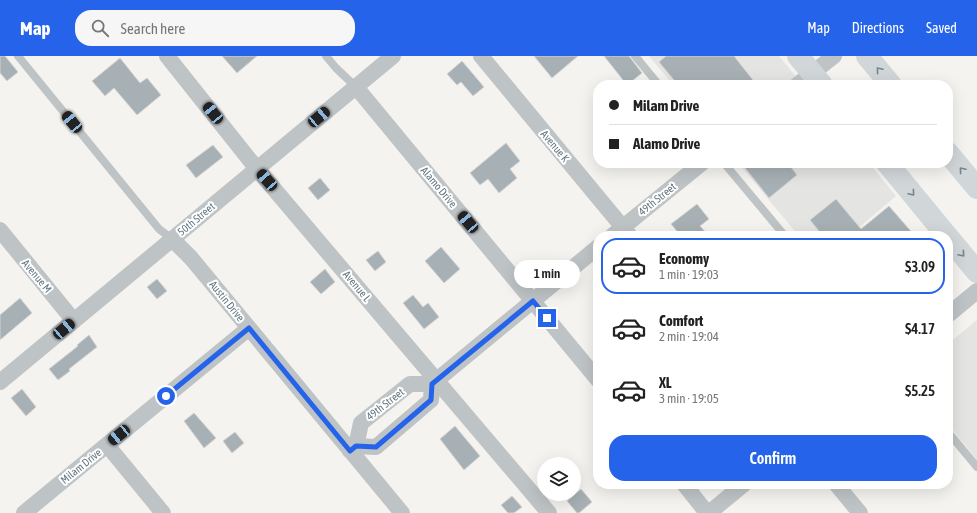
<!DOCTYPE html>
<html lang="en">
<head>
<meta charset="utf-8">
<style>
	:root { --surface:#fff; --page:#f6f6f6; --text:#222; --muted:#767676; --line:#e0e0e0; --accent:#2563eb }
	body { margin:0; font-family:"Asap Condensed",sans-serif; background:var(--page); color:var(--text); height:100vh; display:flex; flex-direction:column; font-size:15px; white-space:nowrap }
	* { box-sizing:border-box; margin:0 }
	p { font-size:13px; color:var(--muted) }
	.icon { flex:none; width:22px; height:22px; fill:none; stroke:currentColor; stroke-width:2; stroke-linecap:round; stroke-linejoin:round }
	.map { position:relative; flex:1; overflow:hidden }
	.sheet { position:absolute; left:593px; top:175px; width:360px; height:258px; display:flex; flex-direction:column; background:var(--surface); border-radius:16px; box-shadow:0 4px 16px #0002 }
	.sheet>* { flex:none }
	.hud { position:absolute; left:593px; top:24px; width:360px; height:88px; border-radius:16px; box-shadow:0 4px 16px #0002; display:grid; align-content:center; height:88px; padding:0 16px; background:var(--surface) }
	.tools { position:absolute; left:537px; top:401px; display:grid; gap:8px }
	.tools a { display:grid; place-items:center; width:44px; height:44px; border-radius:50%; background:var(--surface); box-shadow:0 4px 16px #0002; font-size:20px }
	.end { position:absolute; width:18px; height:18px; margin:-9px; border:5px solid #2563eb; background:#fff; box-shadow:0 0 0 2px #fff }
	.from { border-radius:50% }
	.bubble { position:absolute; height:28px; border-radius:14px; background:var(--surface); box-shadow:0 4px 16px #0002; font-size:13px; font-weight:600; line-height:28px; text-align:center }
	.car { position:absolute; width:12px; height:24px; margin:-12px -6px; border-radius:5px; box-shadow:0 0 3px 1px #0007; background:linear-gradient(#222 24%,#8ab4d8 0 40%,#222 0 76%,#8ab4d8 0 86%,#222 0) }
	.hud b { display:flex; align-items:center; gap:14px; height:38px; font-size:15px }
	.hud b+b { border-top:1px solid var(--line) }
	.hud i { width:10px; height:10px; background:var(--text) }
	ul { padding:7px 0 0; list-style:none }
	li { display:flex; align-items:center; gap:12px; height:56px; margin:0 8px 6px; padding:0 8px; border:2px solid transparent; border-radius:16px }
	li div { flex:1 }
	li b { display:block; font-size:15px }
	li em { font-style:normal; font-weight:600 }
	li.current { border-color:var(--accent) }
	li>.icon { width:36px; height:36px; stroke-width:1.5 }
	.button { display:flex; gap:8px; margin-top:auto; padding:8px 16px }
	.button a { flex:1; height:46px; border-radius:16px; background:var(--accent); color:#fff; font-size:16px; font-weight:600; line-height:46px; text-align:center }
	header { display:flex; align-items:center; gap:24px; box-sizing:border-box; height:56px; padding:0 20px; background:var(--accent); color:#fff }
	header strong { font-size:19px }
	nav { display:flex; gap:22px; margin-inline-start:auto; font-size:14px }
	.search { width:280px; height:36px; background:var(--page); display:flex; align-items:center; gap:10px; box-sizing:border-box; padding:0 14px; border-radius:16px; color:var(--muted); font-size:15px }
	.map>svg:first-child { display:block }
</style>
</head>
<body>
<header>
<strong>Map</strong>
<div class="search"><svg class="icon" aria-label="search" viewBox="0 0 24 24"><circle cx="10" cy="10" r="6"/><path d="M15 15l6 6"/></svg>Search here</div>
<nav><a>Map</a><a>Directions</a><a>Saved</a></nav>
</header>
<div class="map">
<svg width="977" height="457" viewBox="0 0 977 457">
	<rect width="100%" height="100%" fill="#f4f3ef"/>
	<!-- built -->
	<path fill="#e4e4e3" d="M649,0H779L803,29H673Z
		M738,107H869L896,140L849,180H799Z
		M977,264V404L948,368V288Z"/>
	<!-- building -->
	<path fill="#a7b0b4" stroke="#d5d4d2" d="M0,0H5L18,16L7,25L0,17Z
		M222,0H257L237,17Z
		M534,0H578L552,22Z
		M604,0H629L642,17L627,29Z
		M666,0H734L753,24L746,29H678L659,6Z
		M120,2L140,27L147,22L161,39L137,59L114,32L105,40L92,25Z
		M462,5L484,31L473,40L461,26L457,29L447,18Z
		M506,87L520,105L510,113L517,122L499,137L488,123L480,129L470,117Z
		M213,89L223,101L196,122L186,109Z
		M741,107H788L797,119L769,142Z
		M320,122L330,134L318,144L308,132Z
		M836,143L861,173L889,150L915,180H823L810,164Z
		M697,148L709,163L700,170L709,180H681L671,168Z
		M441,191L460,213L444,227L425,205Z
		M378,195L386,206L375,215L366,204Z
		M325,213L335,226L321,238L310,226Z
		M157,223L167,235L157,243L147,231Z
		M413,239L423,251L428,247L439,261L424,273L403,247Z
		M20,242L32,257L0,284V259Z
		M89,279L97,291L69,313L70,315L58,324L49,313L78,290L77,289Z
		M22,333L36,351L26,360L11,342Z
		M194,357L216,382L204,392L184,365Z
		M455,370L480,400L464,414L440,383Z
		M235,376L244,387L232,397L223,385Z
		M581,433L592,446L579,457H577L567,445Z
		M512,440L522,451L514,457H508L501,449Z"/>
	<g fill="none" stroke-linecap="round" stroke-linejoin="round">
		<!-- service -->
		<path stroke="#bec3c5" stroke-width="8" d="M18,0L159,173L172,183
			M326,0L336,12L356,31
			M635,0L659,29
			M724,107L785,180
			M948,376L977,411"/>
		<!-- minor -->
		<path stroke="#bec3c5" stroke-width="16" d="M167,0L257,113L549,457
			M481,0L630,180
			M797,29L834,0
			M356,31L598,324
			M0,174L74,265
			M612,180L702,107
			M172,183L191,202L402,457
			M948,259L977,235
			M0,326L393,0
			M107,389L163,457
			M356,390L376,391L431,344L432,328
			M350,395L356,390L361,367L410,328H432L598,191
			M684,428L707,457
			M836,428L860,457
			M24,457L249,272
			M709,457L744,428"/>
		<!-- primary -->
		<path stroke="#d1d6d9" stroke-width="22" d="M798,0L822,29
			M867,0L891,29
			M948,97L977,132
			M887,107L947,180
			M948,181L977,216"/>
	</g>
	<!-- one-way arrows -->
	<defs><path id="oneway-chevron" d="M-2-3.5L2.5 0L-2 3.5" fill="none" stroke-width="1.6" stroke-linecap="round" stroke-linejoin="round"/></defs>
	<g stroke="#74858d">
		<use href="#oneway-chevron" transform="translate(879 14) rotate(-130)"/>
		<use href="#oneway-chevron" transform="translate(962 114) rotate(-130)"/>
		<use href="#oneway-chevron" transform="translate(912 137) rotate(50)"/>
		<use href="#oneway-chevron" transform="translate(962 198) rotate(50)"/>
	</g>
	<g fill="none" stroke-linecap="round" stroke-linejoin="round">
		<!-- route -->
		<path stroke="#2563eb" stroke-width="5" d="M166,340L249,272L350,395L356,390L376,391L431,344L432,328L533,245L547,262"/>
	</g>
	<g text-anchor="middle" stroke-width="4" stroke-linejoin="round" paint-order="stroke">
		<!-- street labels -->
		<g font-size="11" fill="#637780" stroke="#fff">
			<text transform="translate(555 90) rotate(50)" y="4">Avenue K</text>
			<text transform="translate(439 131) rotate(50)" y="4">Alamo Drive</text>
			<text transform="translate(657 143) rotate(-39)" y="4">49th Street</text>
			<text transform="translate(196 163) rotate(-40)" y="4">50th Street</text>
			<text transform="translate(37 220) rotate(50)" y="4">Avenue M</text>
			<text transform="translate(357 230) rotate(50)" y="4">Avenue L</text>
			<text transform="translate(227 245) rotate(51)" y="4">Austin Drive</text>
			<text transform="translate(385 348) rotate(-38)" y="4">49th Street</text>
			<text transform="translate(81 410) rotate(-39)" y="4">Milam Drive</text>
		</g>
	</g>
</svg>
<div class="tools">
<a><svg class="icon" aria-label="layers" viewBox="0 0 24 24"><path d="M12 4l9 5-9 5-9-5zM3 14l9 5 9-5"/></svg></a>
</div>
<i class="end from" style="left:166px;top:340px"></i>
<i class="end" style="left:547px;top:262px"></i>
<div class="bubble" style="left:514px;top:204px;width:66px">1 min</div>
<i class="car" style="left:213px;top:57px;rotate:321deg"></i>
<i class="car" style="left:319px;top:61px;rotate:50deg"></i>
<i class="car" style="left:72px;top:66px;rotate:321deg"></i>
<i class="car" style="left:267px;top:124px;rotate:319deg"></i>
<i class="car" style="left:468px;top:166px;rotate:320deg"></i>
<i class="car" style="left:64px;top:273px;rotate:50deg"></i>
<i class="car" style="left:119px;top:379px;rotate:231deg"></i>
<div class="hud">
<b><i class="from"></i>Milam Drive</b>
<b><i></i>Alamo Drive</b>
</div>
<section class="sheet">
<ul>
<li class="current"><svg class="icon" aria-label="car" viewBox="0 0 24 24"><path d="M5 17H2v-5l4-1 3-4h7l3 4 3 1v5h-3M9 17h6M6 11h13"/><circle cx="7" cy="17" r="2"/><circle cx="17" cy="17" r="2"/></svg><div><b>Economy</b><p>1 min · 19:03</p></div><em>$3.09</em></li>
<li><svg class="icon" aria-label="car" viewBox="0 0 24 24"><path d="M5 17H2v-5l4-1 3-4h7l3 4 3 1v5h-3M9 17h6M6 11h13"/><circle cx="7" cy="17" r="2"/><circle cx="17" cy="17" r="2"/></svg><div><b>Comfort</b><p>2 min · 19:04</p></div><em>$4.17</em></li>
<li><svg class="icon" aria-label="car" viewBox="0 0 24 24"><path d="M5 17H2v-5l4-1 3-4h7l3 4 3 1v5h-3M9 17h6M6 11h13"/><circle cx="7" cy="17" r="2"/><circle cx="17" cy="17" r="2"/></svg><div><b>XL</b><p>3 min · 19:05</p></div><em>$5.25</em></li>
</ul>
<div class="button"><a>Confirm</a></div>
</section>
</div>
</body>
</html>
